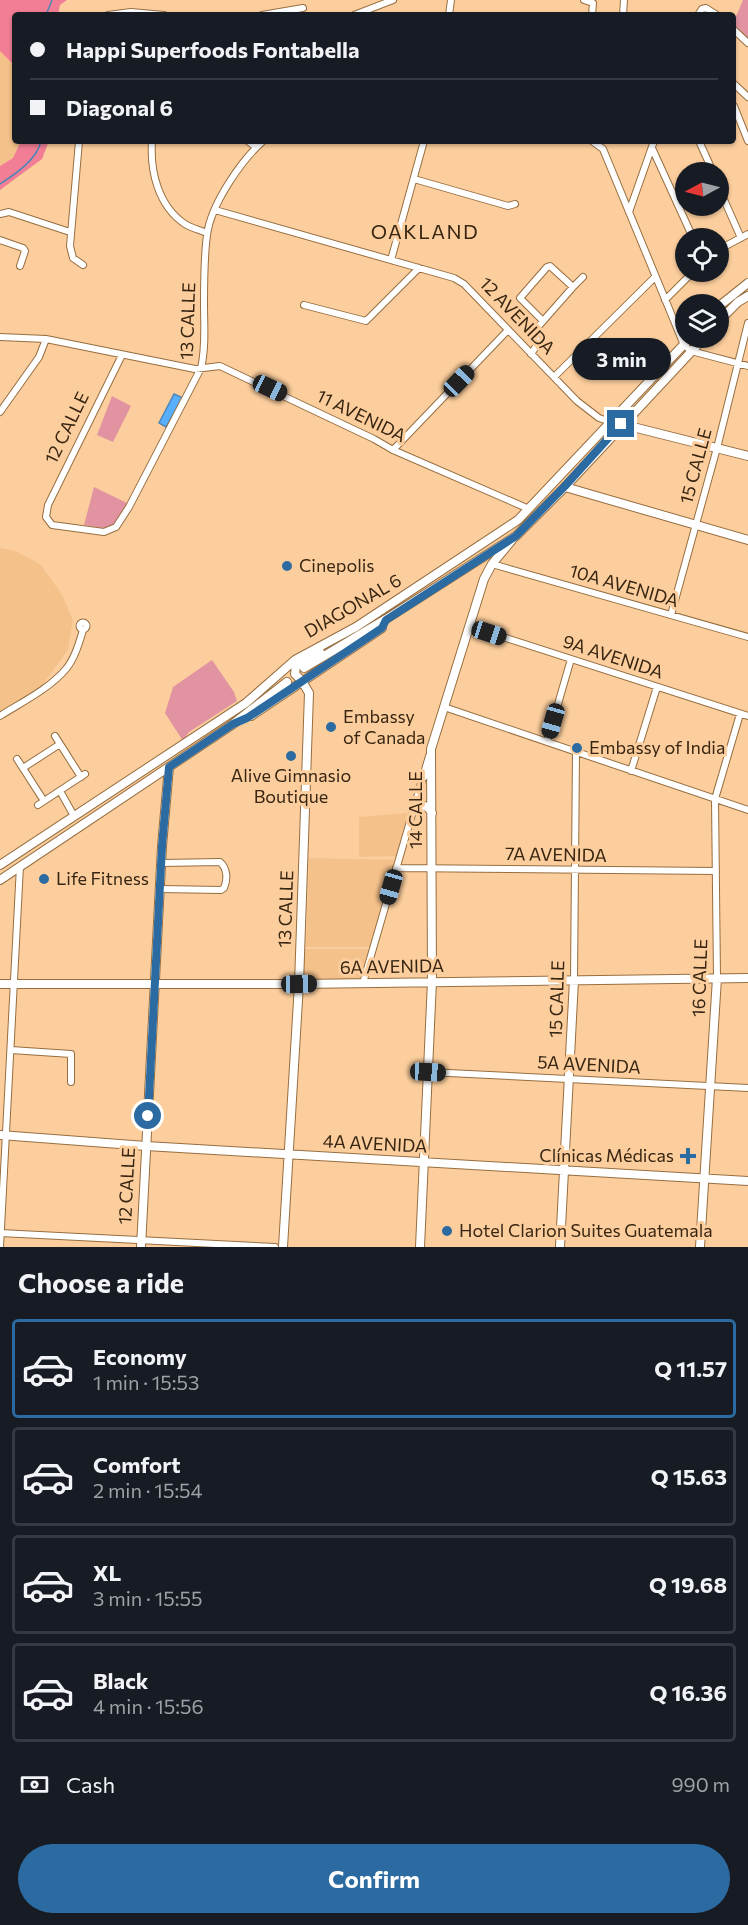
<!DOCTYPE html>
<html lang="en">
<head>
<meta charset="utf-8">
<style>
	:root { --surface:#171b24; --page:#20242c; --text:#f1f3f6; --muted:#9ea1a6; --line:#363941; --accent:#2c6ba1 }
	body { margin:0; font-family:Commissioner,sans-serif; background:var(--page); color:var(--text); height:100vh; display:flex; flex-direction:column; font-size:22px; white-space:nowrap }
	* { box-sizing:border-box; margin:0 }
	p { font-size:20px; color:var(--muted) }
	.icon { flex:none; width:33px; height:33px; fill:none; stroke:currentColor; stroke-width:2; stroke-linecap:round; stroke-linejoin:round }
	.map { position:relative; height:1247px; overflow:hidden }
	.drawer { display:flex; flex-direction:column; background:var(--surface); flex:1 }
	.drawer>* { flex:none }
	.hud { position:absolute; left:12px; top:12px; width:724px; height:132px; border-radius:6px; box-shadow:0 2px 4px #0004; display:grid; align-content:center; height:132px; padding:0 18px; background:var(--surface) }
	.needle { width:39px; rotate:263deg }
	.tools { position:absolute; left:675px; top:162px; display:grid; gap:12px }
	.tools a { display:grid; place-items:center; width:54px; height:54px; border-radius:50%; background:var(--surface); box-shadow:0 2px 4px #0004; font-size:30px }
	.end { position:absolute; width:27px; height:27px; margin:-14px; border:8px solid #2c6ba1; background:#fff; box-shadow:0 0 0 3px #fff }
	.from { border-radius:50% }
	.bubble { position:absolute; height:42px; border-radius:21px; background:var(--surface); box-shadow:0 2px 4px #0004; font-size:20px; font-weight:700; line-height:42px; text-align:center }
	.car { position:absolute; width:18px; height:36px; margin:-18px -9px; border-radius:8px; box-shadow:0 0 4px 2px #0007; background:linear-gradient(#222 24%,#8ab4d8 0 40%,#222 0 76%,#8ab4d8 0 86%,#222 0) }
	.hud b { display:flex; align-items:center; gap:21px; height:57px; font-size:22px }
	.hud b+b { border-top:2px solid var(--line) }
	.hud i { width:15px; height:15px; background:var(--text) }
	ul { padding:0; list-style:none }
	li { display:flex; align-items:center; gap:18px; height:99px; margin:0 12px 9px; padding:0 6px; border:3px solid var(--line); border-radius:6px }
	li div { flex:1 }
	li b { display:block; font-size:22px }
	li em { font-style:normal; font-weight:700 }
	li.on { border-color:var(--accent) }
	li>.icon { width:54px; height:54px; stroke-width:1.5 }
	h2 { padding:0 18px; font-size:27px; line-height:72px }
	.pay { display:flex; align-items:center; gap:15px; height:66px; padding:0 18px; font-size:22px }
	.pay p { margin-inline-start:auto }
	.button { display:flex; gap:12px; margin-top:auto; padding:12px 18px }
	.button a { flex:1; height:69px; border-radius:36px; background:var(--accent); color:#fff; font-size:24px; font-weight:700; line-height:69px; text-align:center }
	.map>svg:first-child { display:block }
</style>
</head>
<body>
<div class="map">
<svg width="748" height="1247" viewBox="0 0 748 1247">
	<rect width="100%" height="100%" fill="#fcce9d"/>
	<!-- built -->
	<path fill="#f4c18a" d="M0,51L12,63L15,71V141H21L13,158L0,166Z
		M0,548L15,551L40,564L61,593L73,620L68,650L43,684L0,713Z
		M408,813L396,856L359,857V817Z
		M309,858L396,860L371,947H306Z
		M303,949H369L360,979H302Z"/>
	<!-- green -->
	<path fill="#e293a1" d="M743,0H748V40L734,27V21Z
		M112,396L131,406L113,442L97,435Z
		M94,487L129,504L115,526L104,528L84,525Z
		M212,660L234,692L237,701L189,732L183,741L165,713L173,687Z"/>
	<!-- forest -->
	<path fill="#f17e95" d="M0,0H67L60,5L58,15H15V71L12,63L0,51Z
		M21,141H49L42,159L0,190V166L13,158Z"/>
	<!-- water -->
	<path fill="#58affe" stroke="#4e86b8" stroke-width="1.5" d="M174,394L183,398L166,427L159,423Z"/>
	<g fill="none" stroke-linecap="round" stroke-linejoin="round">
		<!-- stream -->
		<path stroke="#4e86b8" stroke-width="1.5" d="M46,15L52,0
			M0,184C15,174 37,160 41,141"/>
		<!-- minor casing -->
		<g stroke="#976e40" stroke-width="8">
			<path id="minor" d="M584,0L593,3L592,15
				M108,15L131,12L164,15
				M262,15L303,8
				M354,15L393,0
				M449,15L451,0
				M623,15L624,0
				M698,15L702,9L706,8L717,15
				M734,30L748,43
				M734,84L748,97
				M734,106L748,141
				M79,141L70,246L73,258L83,265
				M152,141C150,171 158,206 185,224C191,228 200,230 207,233
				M248,141L256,147
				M592,141L603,149L684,345L691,351L748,366
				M699,141L713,172
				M652,148L693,238
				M414,179L508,206L515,204
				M718,186L741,238
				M215,210L454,278L464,284L577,401L599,418L611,422
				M629,212L654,141
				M0,214L9,212L70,232
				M0,240L23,248L25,251L20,266
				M718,250L748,234
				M391,260L424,141
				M573,287L583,277
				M665,300L693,272
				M304,305L366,321L419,268
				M0,337L46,339L195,369L220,366L374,439L393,450L529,509
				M531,354L537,345L536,329L573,287L550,266L547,267L520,298L543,321
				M122,355L48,505L46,517L52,525L104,532L116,527L129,507L201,368C206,347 204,325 204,304C204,281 204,257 207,235C211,204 241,161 263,141
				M554,377L655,277
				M0,412L39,357L46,339
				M393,450L508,330
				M492,564L748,637
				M671,615L717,448L748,323
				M79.5 626a3.5 3.5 0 1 1 7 0a3.5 3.5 0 1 1-7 0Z
				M469,626L748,716
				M444,707L748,810
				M0,716C22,702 49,689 66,669C75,658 79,643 83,630
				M55,736L81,777
				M547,742L571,659
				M17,759L44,801
				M23,768L60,744
				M631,771L657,687
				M60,791L74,816
				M38,805L85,774
				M396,868L716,871
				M160,889L221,890L224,888C228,879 227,868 220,862L162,863
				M717,978L715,799L740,714
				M574,980L576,752
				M363,983L429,756
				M11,1050L71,1054V1082
				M428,1072L748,1088
				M0,1233L275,1247
				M0,1247L20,866"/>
		</g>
		<!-- tertiary casing -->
		<g stroke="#976e40" stroke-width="10">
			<path id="tertiary" d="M621,424L748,456
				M565,487L748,540
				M423,777L428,772L431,775
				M413,812C419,804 426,803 432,813
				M0,984H299L748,978
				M0,1135L146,1146L748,1181
				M283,1247L299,984L309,693L302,681
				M420,1247L432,981L431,749L484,579L492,564L512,540
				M560,1247L574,980
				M700,1247L717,978"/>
		</g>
		<!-- secondary casing -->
		<g stroke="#976e40" stroke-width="10">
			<path id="secondary" d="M718,307L748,283
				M718,322L738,302L748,296
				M304,668L386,619L516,536L565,487L704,338
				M302,681L295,674L296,666L320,652
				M251,716L382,628
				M0,865L246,703L295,660L356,627L518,520L690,338
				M0,880L233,724L287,682
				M141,1247L162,846L169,767"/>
		</g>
		<!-- minor -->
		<use href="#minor" stroke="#fff" stroke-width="6"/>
		<!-- tertiary -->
		<use href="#tertiary" stroke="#fff" stroke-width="8"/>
		<!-- secondary -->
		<use href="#secondary" stroke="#fff" stroke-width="8"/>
	</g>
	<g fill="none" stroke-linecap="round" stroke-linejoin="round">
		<!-- route -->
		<path stroke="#2c6ba1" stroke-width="8" d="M148,1116L162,846L169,767L233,724L247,718L382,628L386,620L516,536L565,486L621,424"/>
	</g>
	<!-- markers -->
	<g fill="#2c6ba1" stroke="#fcce9d" stroke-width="2">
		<circle cx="287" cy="566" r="6"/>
		<circle cx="331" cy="727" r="6"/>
		<circle cx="577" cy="748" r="6"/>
		<circle cx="291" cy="756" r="6"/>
		<circle cx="44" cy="879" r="6"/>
		<path d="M685 1147h6v6h6v6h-6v6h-6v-6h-6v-6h6z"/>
		<circle cx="447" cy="1231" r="6"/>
	</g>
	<g text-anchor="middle" stroke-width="6" stroke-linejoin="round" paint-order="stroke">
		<!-- street labels -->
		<g font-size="18" fill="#382613" stroke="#fcce9d">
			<text transform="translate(517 316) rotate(46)" y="6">12 AVENIDA</text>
			<text transform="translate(188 321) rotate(-88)" y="6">13 CALLE</text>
			<text transform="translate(361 416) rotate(26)" y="6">11 AVENIDA</text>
			<text transform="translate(67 428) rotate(-64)" y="6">12 CALLE</text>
			<text transform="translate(696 466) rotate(-75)" y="6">15 CALLE</text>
			<text transform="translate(624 586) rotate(16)" y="6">10A AVENIDA</text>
			<text transform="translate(353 606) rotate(-30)" y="6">DIAGONAL 6</text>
			<text transform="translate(613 657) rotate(18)" y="6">9A AVENIDA</text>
			<text transform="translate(416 810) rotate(-90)" y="6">14 CALLE</text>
			<text transform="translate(556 855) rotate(1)" y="6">7A AVENIDA</text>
			<text transform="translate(286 909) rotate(-88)" y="6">13 CALLE</text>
			<text transform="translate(392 967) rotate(-1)" y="6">6A AVENIDA</text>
			<text transform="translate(700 978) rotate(-88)" y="6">16 CALLE</text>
			<text transform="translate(557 999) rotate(-88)" y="6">15 CALLE</text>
			<text transform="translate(589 1065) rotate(3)" y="6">5A AVENIDA</text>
			<text transform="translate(375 1144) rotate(3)" y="6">4A AVENIDA</text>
			<text transform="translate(127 1186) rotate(-87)" y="6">12 CALLE</text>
		</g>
		<!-- poi labels -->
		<g font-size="18" fill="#382613" stroke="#fcce9d" text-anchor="start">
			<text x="299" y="572">Cinepolis</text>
			<text x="343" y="723">Embassy<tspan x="343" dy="21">of Canada</tspan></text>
			<text x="589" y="754">Embassy of India</text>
			<text x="291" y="782" text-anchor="middle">Alive Gimnasio<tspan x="291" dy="21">Boutique</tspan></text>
			<text x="56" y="885">Life Fitness</text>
			<text x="674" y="1162" text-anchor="end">Clínicas Médicas</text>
			<text x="459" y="1237">Hotel Clarion Suites Guatemala</text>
		</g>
		<!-- neighbourhood labels -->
		<g font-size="20" letter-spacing="1.5" fill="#382613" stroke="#fcce9d">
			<text x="425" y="239">OAKLAND</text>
		</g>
	</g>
</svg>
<div class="tools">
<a><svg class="needle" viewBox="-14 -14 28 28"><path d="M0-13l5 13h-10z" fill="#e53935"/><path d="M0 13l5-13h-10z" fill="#9ea1a6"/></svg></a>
<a><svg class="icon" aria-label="locate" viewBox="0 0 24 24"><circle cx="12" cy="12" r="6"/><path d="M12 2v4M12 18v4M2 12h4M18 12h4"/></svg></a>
<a><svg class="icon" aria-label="layers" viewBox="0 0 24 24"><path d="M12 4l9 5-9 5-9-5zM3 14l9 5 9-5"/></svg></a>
</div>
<i class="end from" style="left:148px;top:1116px"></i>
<i class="end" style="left:621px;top:424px"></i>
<div class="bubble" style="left:572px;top:338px;width:99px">3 min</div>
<i class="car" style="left:459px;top:381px;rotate:44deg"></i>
<i class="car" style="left:270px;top:388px;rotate:115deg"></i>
<i class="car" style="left:489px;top:633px;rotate:108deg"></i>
<i class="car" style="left:553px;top:721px;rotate:196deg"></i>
<i class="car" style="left:391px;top:887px;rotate:196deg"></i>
<i class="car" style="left:299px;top:984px;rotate:89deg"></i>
<i class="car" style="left:428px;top:1072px;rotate:93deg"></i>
<div class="hud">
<b><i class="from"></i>Happi Superfoods Fontabella</b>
<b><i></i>Diagonal 6</b>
</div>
</div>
<section class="drawer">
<h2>Choose a ride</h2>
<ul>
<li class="on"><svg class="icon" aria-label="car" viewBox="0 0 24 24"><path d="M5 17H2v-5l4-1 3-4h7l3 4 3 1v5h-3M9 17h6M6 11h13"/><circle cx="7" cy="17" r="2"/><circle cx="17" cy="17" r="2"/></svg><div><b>Economy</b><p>1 min · 15:53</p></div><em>Q 11.57</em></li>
<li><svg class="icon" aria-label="car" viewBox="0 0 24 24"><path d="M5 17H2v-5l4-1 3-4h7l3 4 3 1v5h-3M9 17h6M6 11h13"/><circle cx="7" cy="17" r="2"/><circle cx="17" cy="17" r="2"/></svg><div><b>Comfort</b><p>2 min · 15:54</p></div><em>Q 15.63</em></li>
<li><svg class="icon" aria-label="car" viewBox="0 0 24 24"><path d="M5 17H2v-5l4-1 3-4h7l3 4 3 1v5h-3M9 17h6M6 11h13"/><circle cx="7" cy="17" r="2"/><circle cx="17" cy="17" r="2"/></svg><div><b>XL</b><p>3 min · 15:55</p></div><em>Q 19.68</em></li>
<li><svg class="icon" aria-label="car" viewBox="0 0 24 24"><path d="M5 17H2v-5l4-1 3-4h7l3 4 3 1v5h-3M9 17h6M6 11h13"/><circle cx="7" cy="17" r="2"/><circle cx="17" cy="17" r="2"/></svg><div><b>Black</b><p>4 min · 15:56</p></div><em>Q 16.36</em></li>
</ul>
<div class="pay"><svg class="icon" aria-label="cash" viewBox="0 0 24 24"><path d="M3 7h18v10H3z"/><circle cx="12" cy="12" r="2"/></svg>Cash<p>990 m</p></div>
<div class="button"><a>Confirm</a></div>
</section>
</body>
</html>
